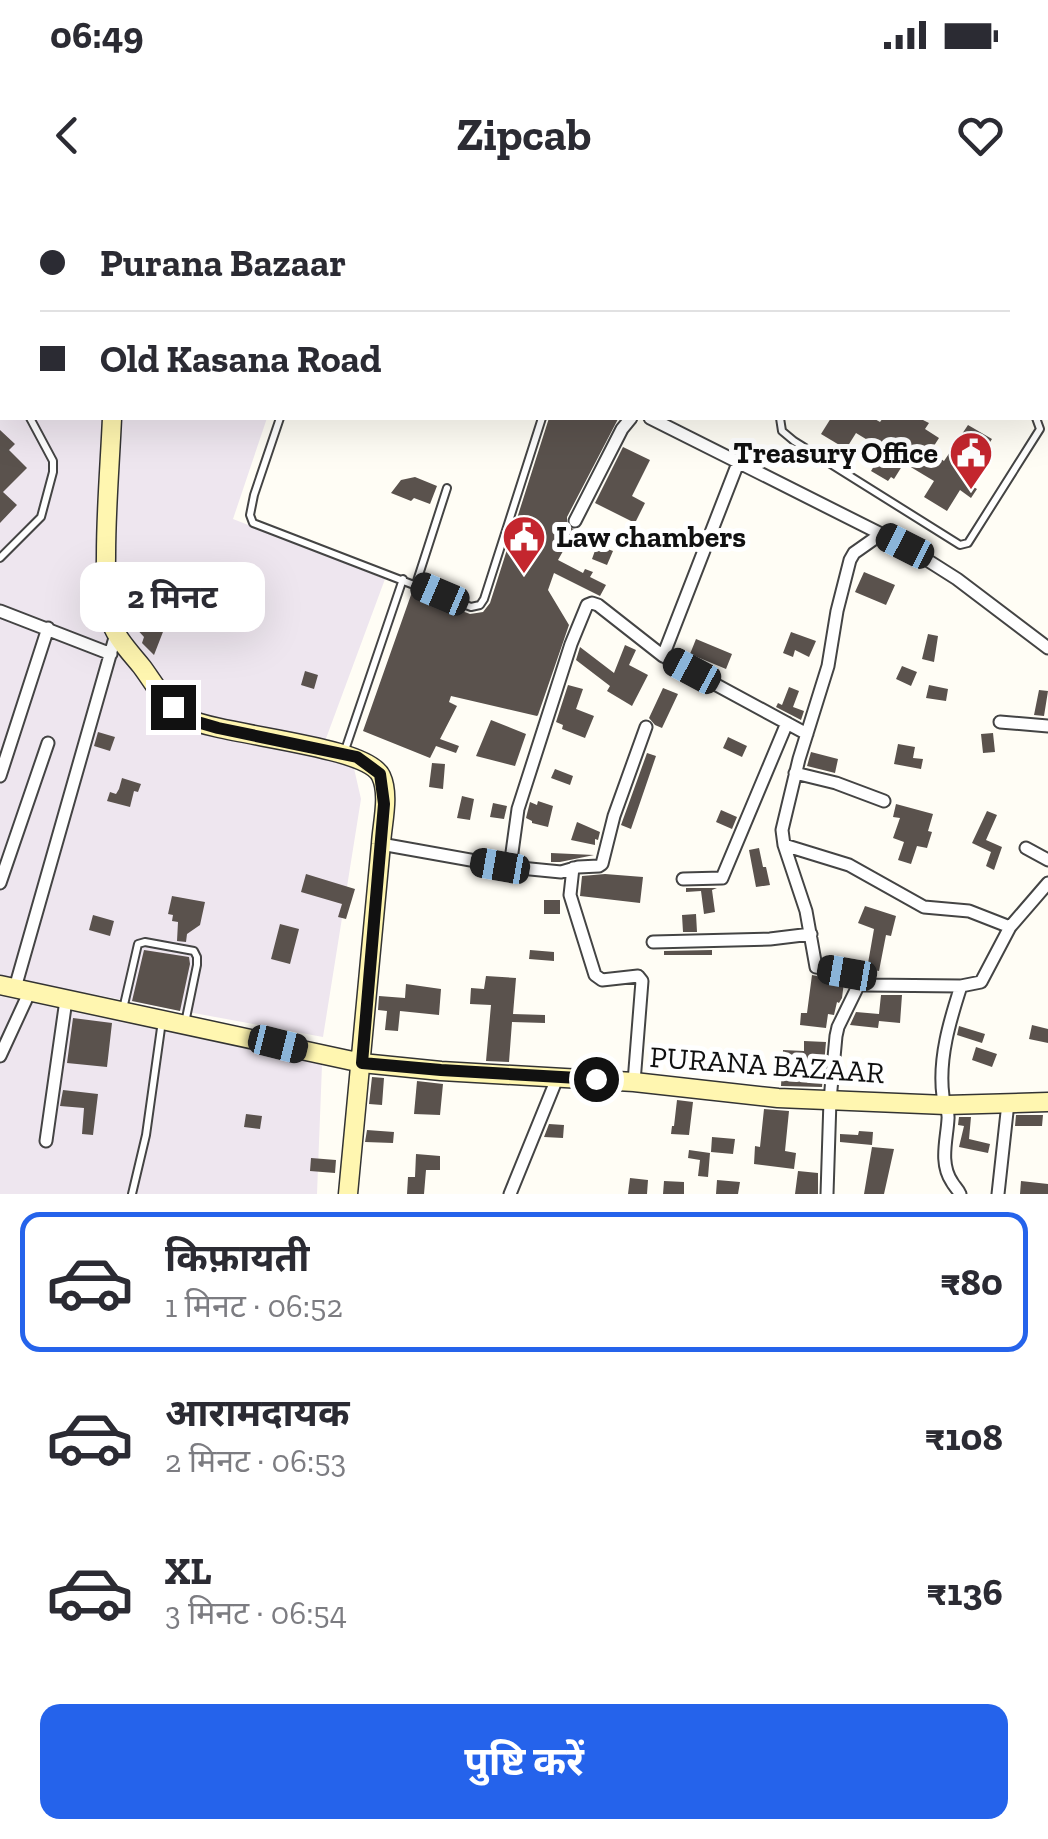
<!DOCTYPE html>
<html lang="hi">
<head>
<meta charset="utf-8">
<style>
	:root { --surface:#fff; --page:#f2f2f3; --text:#2b2b33; --muted:#7c7c81; --line:#e1e1e2; --accent:#2563eb }
	body { margin:0; font-family:"Zilla Slab","Noto Sans Devanagari",serif; background:var(--page); color:var(--text); height:100vh; display:flex; flex-direction:column; font-size:38px; white-space:nowrap }
	* { box-sizing:border-box; margin:0 }
	p { font-size:32px; color:var(--muted) }
	.icon { flex:none; width:55px; height:55px; fill:none; stroke:currentColor; stroke-width:2; stroke-linecap:round; stroke-linejoin:round }
	.map { position:relative; height:994px; overflow:hidden }
	.sheet { display:flex; flex-direction:column; background:var(--surface); flex:1 }
	.sheet>* { flex:none }
	.guide { position:absolute; left:0px; top:0px; width:1050px; height:220px; box-shadow:0 10px 40px #0002; display:grid; align-content:center; height:220px; padding:0 40px; background:var(--surface) }
	.end { position:absolute; width:45px; height:45px; margin:-22px; border:12px solid #111; background:#fff; box-shadow:0 0 0 5px #fff }
	.from { border-radius:50% }
	.bubble { position:absolute; height:70px; border-radius:20px; background:var(--surface); box-shadow:0 10px 40px #0002; font-size:32px; font-weight:700; line-height:70px; text-align:center }
	.car { position:absolute; width:30px; height:60px; margin:-30px -15px; border-radius:12px; box-shadow:0 0 8px 2px #0007; background:linear-gradient(#222 24%,#8ab4d8 0 40%,#222 0 76%,#8ab4d8 0 86%,#222 0) }
	.guide b { display:flex; align-items:center; gap:35px; height:95px; font-size:38px }
	.guide b+b { border-top:2px solid var(--line) }
	.guide i { width:25px; height:25px; background:var(--text) }
	ul { padding:18px 0 0; list-style:none }
	li { display:flex; align-items:center; gap:30px; height:140px; margin:0 20px 15px; padding:0 20px; border:5px solid transparent; border-radius:20px }
	li div { flex:1 }
	li b { display:block; font-size:38px }
	li em { font-style:normal; font-weight:700 }
	li.active { border-color:var(--accent) }
	li>.icon { width:90px; height:90px; stroke-width:1.5 }
	.button { display:flex; gap:20px; margin-top:auto; padding:20px 40px }
	.button a { flex:1; height:115px; border-radius:20px; background:var(--accent); color:#fff; font-size:40px; font-weight:700; line-height:115px; text-align:center }
	.status { display:flex; justify-content:space-between; align-items:center; height:70px; padding:0 50px; background:var(--surface); direction:ltr }
	.status svg { height:28px; fill:currentColor }
	header { display:flex; justify-content:space-between; align-items:center; height:130px; padding:0 40px; background:var(--surface); font-size:45px; font-weight:700 }
	.map>svg:first-child { display:block }
</style>
</head>
<body>
<div class="status"><b>06:49</b><svg viewBox="0 0 49 12"><path d="M0 12V9h3v3zM5 12V6h3v6zM10 12V3h3v9zM15 12V0h3v12zM26 1h20v11H26zM47 4h2v5h-2z"/></svg></div>
<header><svg class="icon" aria-label="back" viewBox="0 0 24 24"><path d="M15 5l-7 7 7 7"/></svg>Zipcab<svg class="icon" aria-label="heart" viewBox="0 0 24 24"><path d="M12 20l-8-8c-3-5 5-10 8-4 3-6 11-1 8 4z"/></svg></header>
<div class="map">
<svg width="1048" height="994" viewBox="0 0 1048 994">
	<rect width="100%" height="100%" fill="#fffdf5"/>
	<!-- industrial -->
	<path fill="#eee6ef" d="M0,0H324L323,2H2V218H267L233,319L385,379L321,552L353,564L361,599L323,837L0,777Z
		M0,796L322,865L317,994H0Z"/>
	<!-- building -->
	<path fill="#5a524d" d="M549,218L618,219L567,317V325L575,330L558,360L583,373L585,369L593,372L590,377L606,385L600,396L554,373L548,390L569,425L538,515L537,516L451,496L449,502L457,506L440,539L459,546L456,553L436,546L430,558L363,531L412,392L470,414L483,412L490,403Z
		M831,218H873L880,222L883,218H919L929,223L925,229L939,238L930,252L944,261L968,225L992,239L965,282L977,289L971,298L960,290L947,311L924,297L934,281L904,263L894,279L891,277L888,281L871,271L884,250L856,233L846,249L821,234Z
		M0,230L15,244L9,250L27,268L3,292L17,305L0,323Z
		M623,247L650,260L632,296L645,303L635,323L595,303Z
		M415,277L437,286L430,304L414,298L411,301L391,293L401,280Z
		M597,345L613,351L607,365L592,359Z
		M864,372L895,385L886,405L855,392Z
		M123,402L168,419L154,455L142,443L144,437L121,412Z
		M791,432L816,441L809,457L795,450L793,457L783,453Z
		M928,434L938,436L934,462L922,459Z
		M696,439L732,454L726,469L690,454Z
		M625,445L636,450L629,465L648,475L632,506L607,491L610,486L576,460L580,447L614,473Z
		M902,466L917,472L911,486L896,479Z
		M305,471L318,475L314,489L301,485Z
		M568,485L583,489L576,509L594,516L585,538L562,529L563,525L556,522Z
		M929,485L948,489L946,501L926,498Z
		M789,487L799,491L793,507L804,511L801,520L776,507L778,503L782,505Z
		M663,488L678,494L662,528L655,525L649,518Z
		M1039,490L1048,491L1044,516L1034,515Z
		M491,520L526,534L515,566L476,556Z
		M98,532L115,537L110,551L94,546Z
		M993,533L995,552L983,553L981,534Z
		M728,537L747,546L742,557L723,548Z
		M898,544L915,547L913,558L923,559L921,569L894,564Z
		M811,552L838,559L835,573L807,566Z
		M647,553L656,556L631,629L621,625Z
		M432,563L445,564L443,589L429,587Z
		M555,569L573,576L570,585L551,578Z
		M122,578L141,584L138,592L134,591L130,607L107,601L110,592L116,594L119,589Z
		M462,596L474,599L470,620L457,618Z
		M538,601L553,606L548,627L532,623V621L526,618L530,602L537,605Z
		M493,603L507,606L504,619L490,617Z
		M896,604L933,614L928,631L932,632L927,648L917,646L911,664L898,660L904,642L893,638L900,618L893,617Z
		M721,610L737,617L732,629L716,622Z
		M987,611L997,615L986,640L1002,647L994,670L986,666L991,652L972,643Z
		M577,622L600,632L598,640L595,639V645L571,640Z
		M759,648L763,667H766L770,685L756,687L749,650Z
		M551,653L594,655L560,662H551Z
		M306,674L355,689L346,719L338,717L342,704L301,692Z
		M605,674L643,677L640,703L580,696L582,676Z
		M686,688H717L712,690L715,712L704,714L701,691L686,692Z
		M172,696L205,702L200,725L187,734L186,742L177,741L178,722L172,721L173,715L168,714Z
		M544,700H560V714H544Z
		M865,706L896,716L891,736L886,735L879,771L867,769L874,729L858,723Z
		M696,714L697,732H683L682,715Z
		M93,715L114,721L110,736L89,730Z
		M280,724L299,729L290,764L271,759Z
		M144,750L189,757L190,764L180,811L132,801Z
		M530,750L554,752V761L529,759Z
		M712,750V755H664V751Z
		M812,775L844,782L842,798L839,803L837,802L834,815L828,814L826,828L800,825L801,813H807Z
		M486,776L516,778L513,814L545,815V823L512,822L509,862L486,861L491,805L470,804L471,788L484,789Z
		M406,784L441,789L439,815L400,811L398,831L385,830L387,811L378,810L379,796L405,798Z
		M881,795H902L900,823L879,821L878,828L850,825L856,812L879,814Z
		M73,818L112,823L107,867L67,863Z
		M1032,825L1048,829V843L1029,839Z
		M959,826L985,834L982,843L957,835Z
		M804,841L826,842L822,887L781,886L783,850L804,851Z
		M976,847L997,854L992,867L972,860Z
		M372,877L384,878L382,905L369,904Z
		M417,881L443,884L440,915L414,914Z
		M63,890L98,894L93,935L82,934L84,908L60,906Z
		M677,900L693,902L689,935L671,934L672,926H674Z
		M764,909L789,911L785,951L796,953L794,969L754,964L755,946L760,947Z
		M246,914L262,916L260,929L244,927Z
		M1016,915H1043L1042,926H1015Z
		M959,917H971L969,939L990,944L988,953L959,947L964,926L958,925Z
		M549,924L564,925L563,938L544,937Z
		M367,930L394,932L393,943L365,942Z
		M859,931L873,932L872,945L840,942V934L858,935Z
		M712,937L735,939L733,954L711,952Z
		M872,947L894,949L884,994H864Z
		M689,950L710,953L708,977L698,976L700,960L688,958Z
		M416,954L440,956V970H426L424,994H407L408,977H415Z
		M311,958L336,960L335,973L310,971Z
		M798,971L818,973V994H795Z
		M630,978L648,980L647,994H628Z
		M717,980L740,982L738,994H716Z
		M664,981L684,982V994H663Z
		M1021,981L1048,984V994H1020Z"/>
	<g fill="none" stroke-linecap="round" stroke-linejoin="round">
		<!-- lane casing -->
		<g stroke="#444" stroke-width="10">
			<path id="lane" d="M86,2V0
				M352,2L353,0
				M615,2L616,0
				M902,2L904,0
				M0,149L2,151
				M280,218L254,295L250,315L253,323L471,407L480,405L484,399L542,218
				M780,218L782,231L794,241L960,345L968,343L1040,229L1036,218
				M0,358L41,317L53,272V261L30,218
				M416,384L447,288
				M344,553L403,379
				M123,809L138,744L145,742L194,751L197,757V765L185,823
				M132,994L146,935L162,821"/>
		</g>
		<!-- street casing -->
		<g stroke="#444" stroke-width="15">
			<path id="street" d="M855,0L859,2
				M1043,0L1047,2
				M687,2L688,0
				M650,218L905,346L957,379L1048,448
				M738,263L663,456L807,534
				M575,321L622,229L631,218
				M881,334L854,353L850,360L837,411L828,466L799,559L782,630L784,645L806,711L816,767L847,773L859,784L866,785L961,786C950,820 938,859 943,896C944,904 949,911 948,919C947,939 939,963 952,982C954,986 958,989 960,994
				M0,411L111,454
				M1000,522L1048,526
				M795,573L836,583L884,601
				M0,576L48,428
				M381,644L510,667L561,672L578,667L599,666L602,664L614,616L646,527
				M784,645L849,665L924,707L969,711L1010,727
				M1026,648L1048,660
				M510,667L518,609L571,444L587,405L592,403L598,405L663,456
				M573,668L570,695L595,775L602,780L638,776L642,781L634,882
				M683,679L722,678L787,523
				M0,683L48,543
				M653,742L770,739L811,734
				M961,786L981,782L1010,727L1048,683
				M15,788L116,434
				M0,856L30,791
				M46,941L66,800
				M510,994L558,876
				M827,994L830,900L836,836L838,827L859,784
				M998,994L1008,903"/>
		</g>
		<!-- secondary casing -->
		<g stroke="#333" stroke-width="21">
			<path id="secondary" d="M919,0L923,2
				M993,0L997,2
				M134,2V0
				M1048,35V36
				M112,218C110,263 106,309 106,355C106,375 104,396 109,416C114,436 129,451 142,467C154,483 168,509 186,518C223,536 367,545 381,576C390,595 382,624 381,644L348,994
				M0,785L362,863L441,871L634,882L778,898L946,905L1048,902"/>
		</g>
		<!-- lane -->
		<use href="#lane" stroke="#fff" stroke-width="6"/>
		<!-- street -->
		<use href="#street" stroke="#fff" stroke-width="11"/>
		<!-- secondary -->
		<use href="#secondary" stroke="#fff6b0" stroke-width="18"/>
	</g>
	<g fill="none" stroke-linecap="round" stroke-linejoin="round">
		<!-- route -->
		<path stroke="#111" stroke-width="12" d="M173,507L187,519L218,528L357,557L380,574L384,604L362,863L441,870L596,879"/>
	</g>
	<!-- icons -->
	<defs>
		<g id="civic-pin" transform="scale(2.25)"><path d="M0 17L-7.5 6A9.5 9.5 0 1 1 7.5 6Z" fill="#c4262e" stroke="#fff"/><path d="M-.6-6.5H3V-4.5H.6V-3L4-1V1h2V6H-6V1h2V-1L-.6-3ZM-1.2 2.5V6h2.4V2.5Z" fill="#fff"/></g>
	</defs>
	<g fill-rule="evenodd">
		<use href="#civic-pin" x="971" y="253"/>
		<use href="#civic-pin" x="524" y="337"/>
	</g>
	<g text-anchor="middle" stroke-width="10" stroke-linejoin="round" paint-order="stroke">
		<!-- poi labels -->
		<g font-size="30" font-weight="bold" fill="#111" stroke="#fff" text-anchor="end">
			<text x="938" y="263">Treasury Office</text>
			<text x="556" y="347" text-anchor="start">Law chambers</text>
		</g>
		<!-- street labels -->
		<g font-size="30" fill="#111" stroke="#fff">
			<text transform="translate(767 865) rotate(4)" y="10">PURANA BAZAAR</text>
		</g>
	</g>
</svg>
<i class="end from" style="left:596px;top:879px"></i>
<i class="end" style="left:173px;top:507px"></i>
<div class="bubble" style="left:80px;top:362px;width:185px">2 मिनट</div>
<i class="car" style="left:905px;top:346px;rotate:297deg"></i>
<i class="car" style="left:440px;top:394px;rotate:293deg"></i>
<i class="car" style="left:692px;top:471px;rotate:298deg"></i>
<i class="car" style="left:500px;top:666px;rotate:280deg"></i>
<i class="car" style="left:847px;top:773px;rotate:280deg"></i>
<i class="car" style="left:278px;top:844px;rotate:104deg"></i>
<div class="guide">
<b><i class="from"></i>Purana Bazaar</b>
<b><i></i>Old Kasana Road</b>
</div>
</div>
<section class="sheet">
<ul>
<li class="active"><svg class="icon" aria-label="car" viewBox="0 0 24 24"><path d="M5 17H2v-5l4-1 3-4h7l3 4 3 1v5h-3M9 17h6M6 11h13"/><circle cx="7" cy="17" r="2"/><circle cx="17" cy="17" r="2"/></svg><div><b>किफ़ायती</b><p>1 मिनट · 06:52</p></div><em>₹80</em></li>
<li><svg class="icon" aria-label="car" viewBox="0 0 24 24"><path d="M5 17H2v-5l4-1 3-4h7l3 4 3 1v5h-3M9 17h6M6 11h13"/><circle cx="7" cy="17" r="2"/><circle cx="17" cy="17" r="2"/></svg><div><b>आरामदायक</b><p>2 मिनट · 06:53</p></div><em>₹108</em></li>
<li><svg class="icon" aria-label="car" viewBox="0 0 24 24"><path d="M5 17H2v-5l4-1 3-4h7l3 4 3 1v5h-3M9 17h6M6 11h13"/><circle cx="7" cy="17" r="2"/><circle cx="17" cy="17" r="2"/></svg><div><b>XL</b><p>3 मिनट · 06:54</p></div><em>₹136</em></li>
</ul>
<div class="button"><a>पुष्टि करें</a></div>
</section>
</body>
</html>
